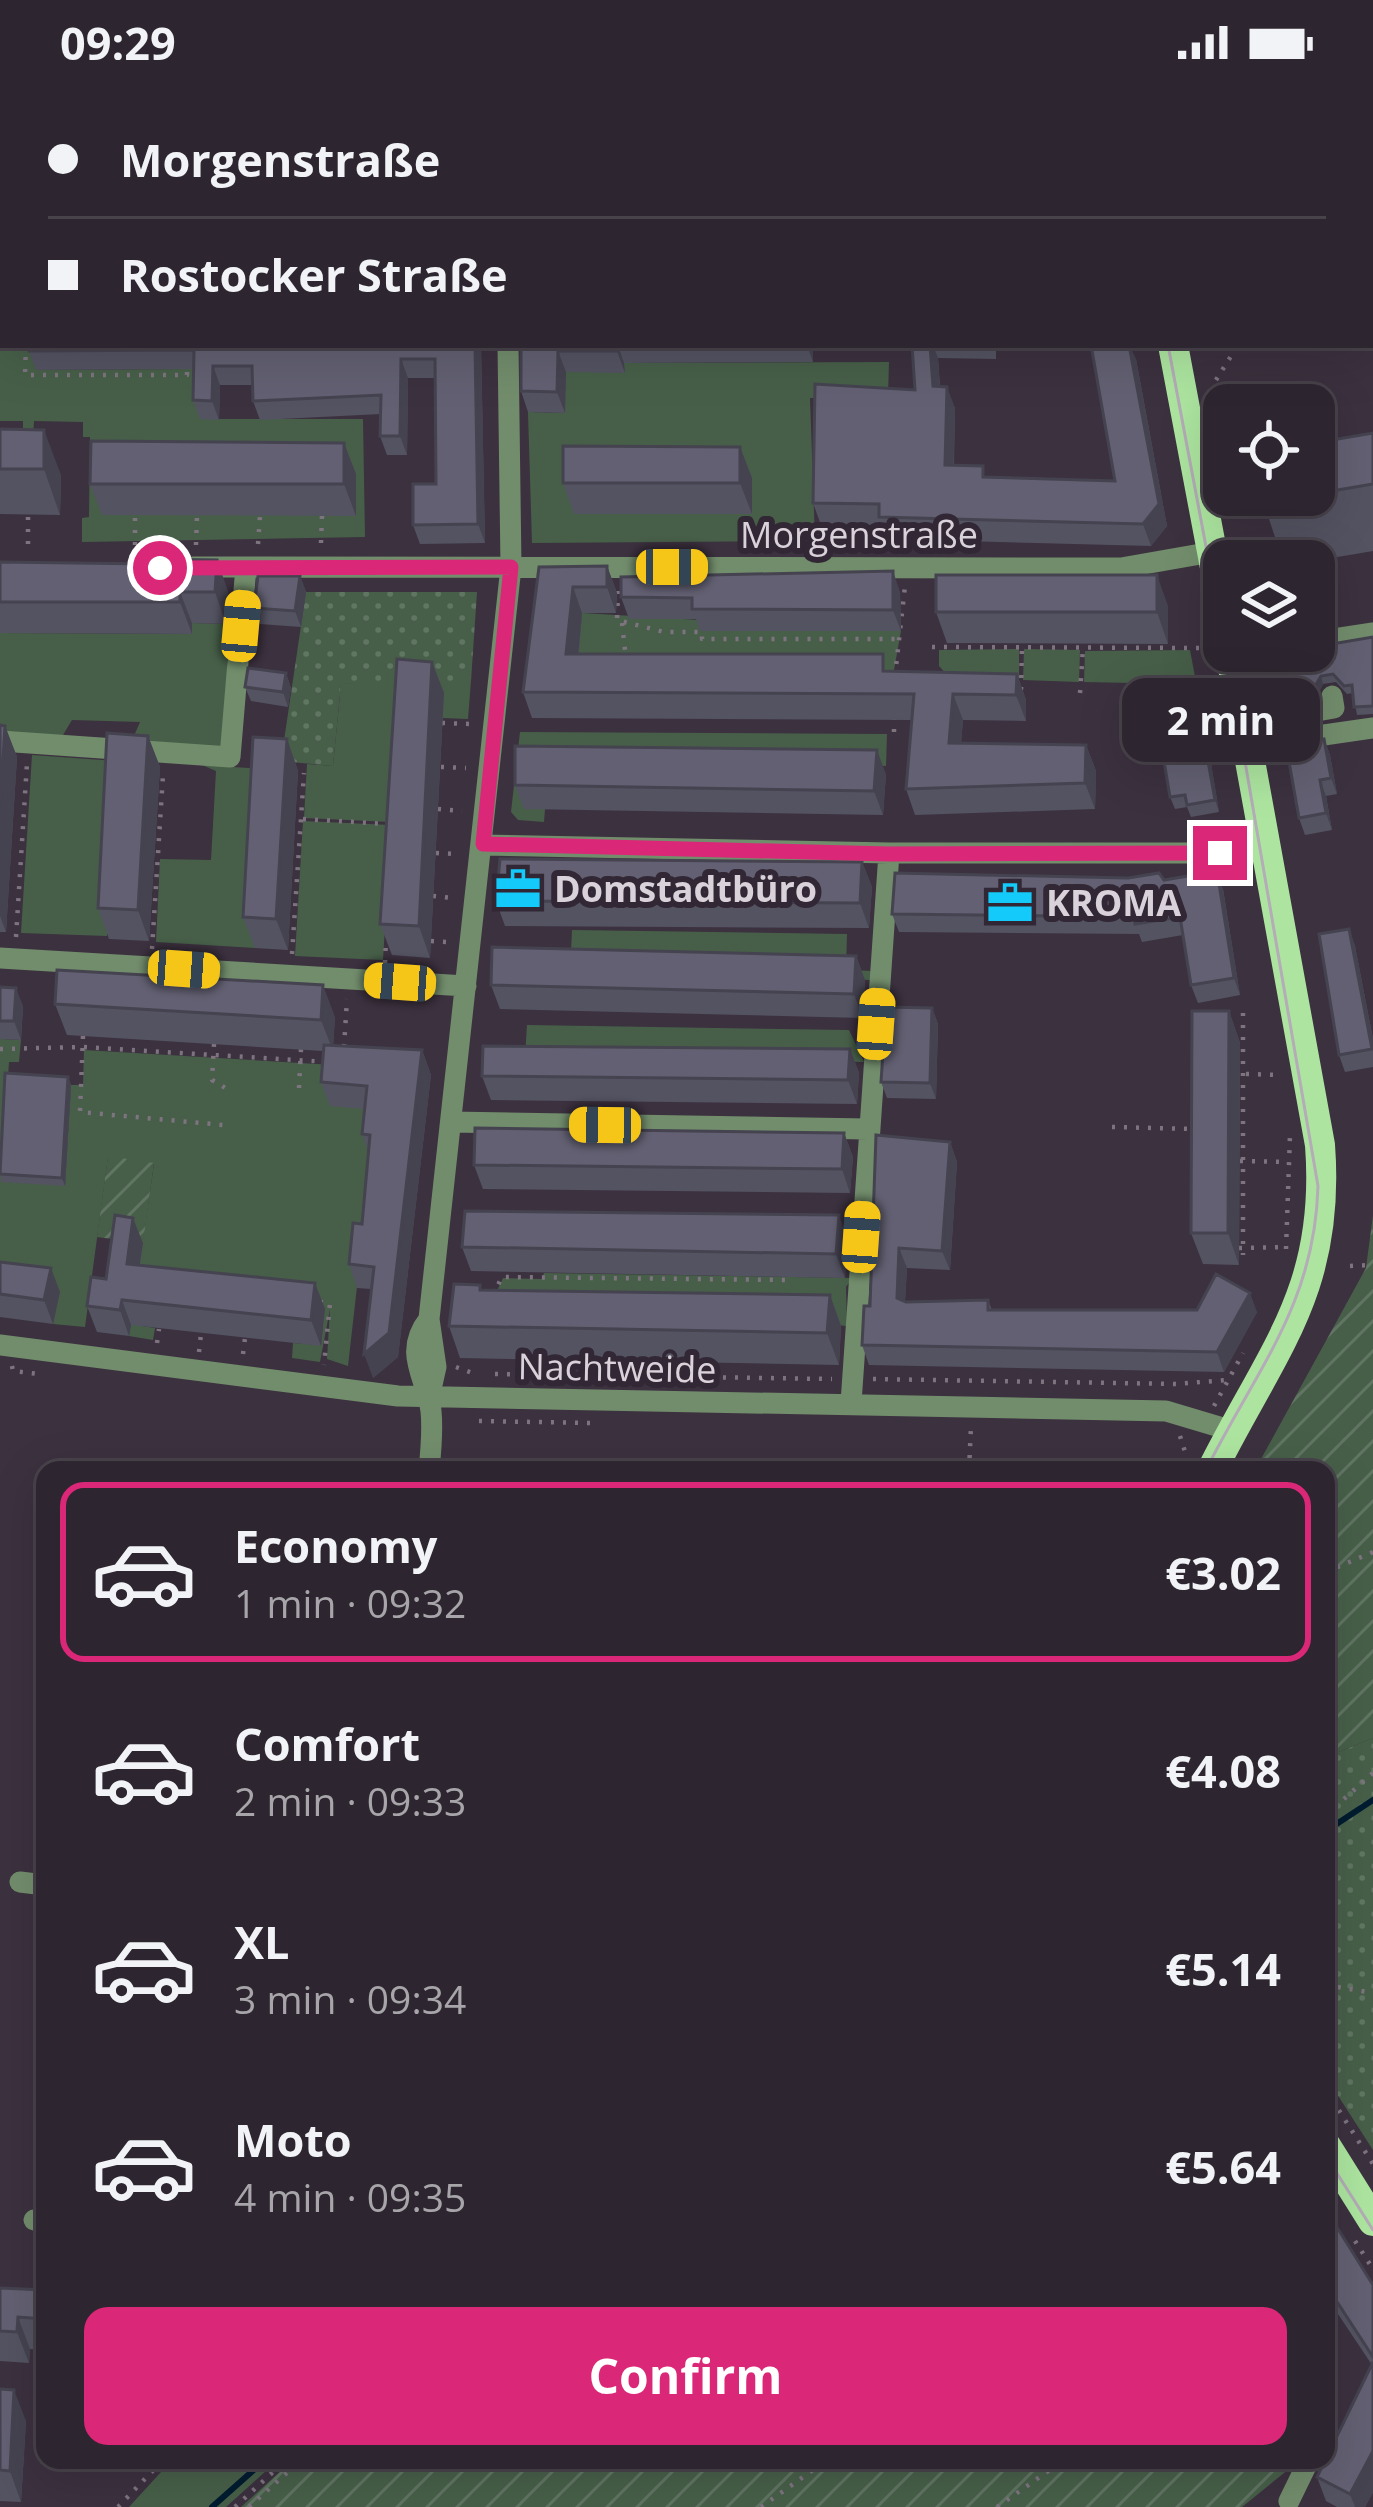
<!DOCTYPE html>
<html lang="en">
<head>
<meta charset="utf-8">
<style>
	:root { --surface:#2d252f; --page:#39313b; --text:#f1f3f6; --muted:#a7a5aa; --line:#48424b; --accent:#db2777 }
	body { margin:0; font-family:"Open Sans",sans-serif; background:var(--page); color:var(--text); height:100vh; display:flex; flex-direction:column; font-size:45px; white-space:nowrap }
	* { box-sizing:border-box; margin:0 }
	p { font-size:39px; color:var(--muted) }
	.icon { flex:none; width:66px; height:66px; fill:none; stroke:currentColor; stroke-width:2; stroke-linecap:round; stroke-linejoin:round }
	.map { position:relative; flex:1; overflow:hidden }
	.panel { position:absolute; left:36px; top:1377px; width:1299px; height:1008px; display:flex; flex-direction:column; background:var(--surface); border-radius:24px; box-shadow:0 12px 48px #0002,0 0 0 3px var(--line) }
	.panel>* { flex:none }
	.hud { position:absolute; left:0px; top:0px; width:1374px; height:264px; box-shadow:0 12px 48px #0002,0 0 0 3px var(--line); display:grid; align-content:center; height:264px; padding:0 48px; background:var(--surface) }
	.fabs { position:absolute; left:1203px; top:300px; display:grid; gap:24px }
	.fabs a { display:grid; place-items:center; width:132px; height:132px; border-radius:24px; background:var(--surface); box-shadow:0 12px 48px #0002,0 0 0 3px var(--line); font-size:60px }
	.end { position:absolute; width:54px; height:54px; margin:-27px; border:15px solid #db2777; background:#fff; box-shadow:0 0 0 6px #fff }
	.from { border-radius:50% }
	.bubble { position:absolute; height:84px; border-radius:24px; background:var(--surface); box-shadow:0 12px 48px #0002,0 0 0 3px var(--line); font-size:39px; font-weight:700; line-height:84px; text-align:center }
	.car { position:absolute; width:36px; height:72px; margin:-36px -18px; border-radius:15px; box-shadow:0 0 9px 3px #0007; background:linear-gradient(#f5c518 24%,#345 0 40%,#f5c518 0 76%,#345 0 86%,#f5c518 0) }
	.hud b { display:flex; align-items:center; gap:42px; height:114px; font-size:45px }
	.hud b+b { border-top:3px solid var(--line) }
	.hud i { width:30px; height:30px; background:var(--text) }
	ul { padding:21px 0 0; list-style:none }
	li { display:flex; align-items:center; gap:36px; height:180px; margin:0 24px 18px; padding:0 24px; border:6px solid transparent; border-radius:24px }
	li div { flex:1 }
	li b { display:block; font-size:45px }
	li em { font-style:normal; font-weight:700 }
	li.selected { border-color:var(--accent) }
	li>.icon { width:108px; height:108px; stroke-width:1.5 }
	.action { display:flex; gap:24px; margin-top:auto; padding:24px 48px }
	.action a { flex:1; height:138px; border-radius:24px; background:var(--accent); color:#fff; font-size:48px; font-weight:700; line-height:138px; text-align:center }
	.status { display:flex; justify-content:space-between; align-items:center; height:84px; padding:0 60px; background:var(--surface); direction:ltr }
	.status svg { height:33px; fill:currentColor }
	.map>svg:first-child { display:block }
</style>
</head>
<body>
<div class="status"><b>09:29</b><svg viewBox="0 0 49 12"><path d="M0 12V9h3v3zM5 12V6h3v6zM10 12V3h3v9zM15 12V0h3v12zM26 1h20v11H26zM47 4h2v5h-2z"/></svg></div>
<div class="map">
<svg width="1373" height="2423" viewBox="0 0 1373 2423">
	<defs>
		<pattern id="park-dots" width="8" height="8" patternUnits="userSpaceOnUse" patternTransform="scale(3)"><rect width="8" height="8" fill="#475f49"/><path d="M2 2h.1M6 6h.1" fill="none" stroke="#617563" stroke-width="1.8" stroke-linecap="round"/></pattern>
		<pattern id="garden-furrows" width="10" height="10" patternUnits="userSpaceOnUse" patternTransform="scale(3)"><rect width="10" height="10" fill="#475f49"/><path d="M-1 1l2-2M0 10L10 0M9 11l2-2" fill="none" stroke="#617563"/></pattern>
	</defs>
	<rect width="100%" height="100%" fill="#3c313f"/>
	<!-- grass -->
	<path fill="#475f49" d="M0,211L3,261H36L37,286L183,285L201,261V335H363L365,453L82,458V434L89,433L90,353H83V338L34,337L33,353H23V337H0Z
		M889,278L888,313L810,314L815,457L532,459L528,328L564,329L566,288L624,279Z
		M582,529L700,536L701,547H901L892,597L576,596Z
		M192,539L228,540L226,665L131,659L140,638L72,636L60,656L0,653V549L191,550Z
		M1019,565V597L951,595L939,582V566Z
		M1024,565L1080,566L1079,598L1023,596Z
		M1190,566L1201,625L1132,635L1133,599L1084,598L1085,567Z
		M407,595L471,597L468,635L442,634L391,738L304,734L307,680L333,682L341,600Z
		M520,648L887,650L886,682L540,679L524,724L545,725L544,738L518,736L511,728Z
		M32,671L116,677L107,852L21,849Z
		M202,681L265,685L255,864L156,858L160,775L211,776L216,687Z
		M303,737L391,741L383,876L295,872Z
		M572,846L847,850L846,886L873,887L872,896L570,889Z
		M527,941L849,946L864,978L525,973Z
		M0,955L21,956L19,978H9L1,1097L65,1101L71,1001H83L84,966L333,981L377,1026L348,1282L327,1275L330,1225L320,1278L292,1274L293,1259L321,1261L324,1225L142,1242L155,1244L153,1256L129,1252L154,1080L108,1073L85,1243L53,1240L59,1208L0,1200Z
		M544,1189L852,1194L846,1203L847,1242L496,1209L503,1194L542,1195Z
		M172,2376H278L226,2423H129Z"/>
	<!-- park -->
	<path fill="url(#park-dots)" d="M306,508H477L471,597L341,600L333,682L281,677Z
		M1373,1654V2066L1326,1993V1673Z"/>
	<!-- garden -->
	<path fill="url(#garden-furrows)" d="M108,1072L154,1079L143,1159L97,1153Z
		M1373,1131V1654L1326,1673V1386H1255L1366,1184Z
		M293,2376H1300L1242,2423H241Z"/>
	<g fill="none" stroke-linecap="round" stroke-linejoin="round">
		<!-- stream -->
		<path stroke="#001c30" stroke-width="6" d="M1326,1747L1373,1716
			M212,2423L265,2376"/>
		<!-- path -->
		<path stroke="#7d7480" stroke-width="4.5" stroke-dasharray="3 9" stroke-linecap="butt" d="M1056,0L1058,3
			M26,261L25,291H187V285
			M1216,296L1238,261
			M321,459L322,432
			M28,460V430
			M258,460L260,432
			M135,461V431
			M196,461L197,432
			M618,507L617,536L664,548H702V555H900
			M622,539L626,575
			M932,563L1203,564
			M895,592L905,502
			M1021,606L1022,563
			M1080,609L1083,564
			M894,633V652
			M442,639L472,640
			M441,683L466,684
			M438,725L462,727
			M303,735L387,740
			M436,769L457,770
			M433,812L452,814
			M16,853L27,679
			M431,857L448,858
			M152,865L163,691
			M292,870L304,689
			M385,879L386,855
			M1243,929V1171
			M83,952L80,1028L223,1041
			M214,960L212,996L227,1005
			M344,963L347,915
			M0,965L82,963L329,978
			M1246,990L1282,991
			M299,1004L301,965
			M1112,1043L1196,1045
			M1240,1077L1286,1078
			M1239,1164L1286,1163
			M1286,1165L1290,1051
			M1350,1182L1373,1181
			M493,1211L502,1193L793,1196
			M320,1218L330,1219L324,1281
			M157,1259L159,1245
			M199,1268L201,1250
			M243,1270L245,1254
			M12,1282L13,1287L39,1290
			M456,1283L478,1291
			M495,1290L832,1295
			M873,1295L1176,1300L1227,1296
			M1214,1322L1243,1269
			M479,1337L594,1339
			M1180,1352L1187,1374
			M969,1386L971,1342
			M1326,1488L1373,1468
			M1326,1731L1373,1689
			M1326,1901L1373,1909
			M1326,2006L1373,2080
			M1355,2157L1373,2185
			M118,2423L163,2376
			M235,2423L286,2376
			M249,2423L301,2376
			M761,2423L827,2376
			M997,2423L1064,2376"/>
		<!-- minor -->
		<path stroke="#728d6c" stroke-width="21" d="M110,0V3
			M505,0V3
			M896,3V0
			M0,182H3
			M1371,193H1373
			M193,483L1121,484L1212,468
			M1314,558L1373,549
			M1294,567L1295,573
			M1332,612L1334,624L1306,629L1310,653L1373,644
			M0,657L230,673L246,483
			M1248,664L1279,640L1306,629L1304,620
			M483,761L889,769H1267
			M0,874L466,902
			M451,1038L868,1045
			M429,1235C402,1269 427,1294 431,1327C433,1347 431,1367 429,1386
			M0,1261L398,1312L1166,1327L1233,1347
			M429,1314L436,1283L429,1235L511,483L508,261
			M851,1319L889,769
			M20,1798L45,1801
			M34,2136L45,2137
			M1289,2417L1309,2376"/>
		<!-- major -->
		<path stroke="#ade5a0" stroke-width="30" d="M1100,0L1101,3
			M1136,0L1137,3
			M1173,261L1224,531
			M1212,1386C1272,1266 1331,1206 1320,1061L1230,567
			M1326,2062L1373,2137"/>
		<!-- tram -->
		<path stroke="#b4acb6" stroke-width="3" d="M1125,0L1126,3
			M1168,261L1224,558
			M1206,1386C1256,1286 1315,1220 1318,1102L1226,567
			M1326,2072L1373,2146"/>
	</g>
	<!-- wall -->
	<path fill="#545362" d="M0,0H85V3H3V54H0Z
		M242,0H475V3H243Z
		M523,0H568V3H524Z
		M0,104H3V163H0Z
		M29,261H481L485,459L420,460L413,441L436,400L435,294H408L407,371H387L380,352L381,330L260,336L253,317L252,301H220L219,336L200,335L193,316V285L36,286L29,267Z
		M521,261H813V278L624,279L625,289L566,288L565,329L528,328L521,307Z
		M912,261H996V275L938,274L940,302L955,324L954,381L987,393L1115,397L1136,275L1167,442L1151,462L887,455L882,442L821,441L813,419L915,306Z
		M0,345L61,391L60,431L0,430Z
		M1373,349V467L1314,477H1283L1261,411H1314V359Z
		M344,359L356,390V432L102,431L90,400Z
		M740,363L752,394V430H574L563,399Z
		M0,478L228,507L226,540L192,539V550L0,549Z
		M607,482L617,509L616,529H582L579,570L889,587L1017,590L1026,616V637L963,636L961,659L1086,661L1096,687L1095,725L915,731L906,705L911,636L532,634L523,608L539,483Z
		M300,492L306,508L301,543L260,540L254,524Z
		M900,508L901,547H700L696,535H629L621,513Z
		M1168,522V560L947,559L936,528Z
		M1373,553V630L1357,631L1353,609L1347,610L1336,598L1323,600L1317,612L1302,605L1292,611L1289,603L1301,577Z
		M432,578L444,609L430,874L392,871L380,840Z
		M286,589L291,604L288,623L251,617L245,603Z
		M0,641L5,642L17,673L6,848H0Z
		M148,652L160,683L149,857L109,855L98,824Z
		M287,655L298,687L288,866L255,864L243,833Z
		M1324,655L1330,671L1337,710L1326,712L1332,746L1305,751L1299,734Z
		M1209,667L1219,728L1191,733L1187,723L1175,725L1170,713Z
		M886,690L883,731L524,725L515,701Z
		M862,778L872,803L869,844L505,842L496,817Z
		M1128,794L1164,796L1223,805L1240,911L1198,919L1191,901L1183,851L1142,858L1139,850L899,848L892,830Z
		M1349,845L1355,862L1373,955V983L1345,988L1339,971Z
		M856,872L865,896L863,934L500,925L491,901Z
		M0,903L23,922L21,956L0,955Z
		M55,920L335,933L333,961L422,966L431,991L398,1273L373,1294L371,1205L357,1204L349,1180L362,1140L369,1068L362,1050L365,1025L330,1022L321,998L323,967L67,951Z
		M932,924L938,940L936,1015L887,1014L881,998Z
		M1229,927L1240,959L1239,1181L1203,1180L1191,1149Z
		M850,965L859,989L857,1020L491,1016L482,992Z
		M68,993L71,1001L65,1102L1,1098L0,1064Z
		M844,1049L853,1073L850,1109L483,1105L474,1081Z
		M950,1058L957,1078L950,1186L907,1184L905,1217L988,1216L992,1226L1257,1228L1224,1288L869,1281L862,1261L870,1222Z
		M847,1155L845,1194L471,1187L462,1163Z
		M143,1159L140,1181L315,1199L325,1225L321,1262L131,1241L129,1252L97,1248L87,1222L106,1195Z
		M0,1178L60,1208L53,1240L0,1233Z
		M482,1206L830,1211L841,1242L839,1281L460,1274L449,1242Z
		M1326,2135L1373,2201V2408L1365,2423H1337L1326,2417L1317,2393L1372,2281L1326,2212Z
		M0,2204L45,2206V2266L30,2265L29,2279L0,2277Z
		M0,2305L26,2337L21,2418L0,2417Z"/>
	<!-- shaded-wall -->
	<path fill="#454350" d="M475,261H481L485,459L478,440Z
		M618,261L624,279L625,289L617,267Z
		M807,261H813V278Z
		M930,261H933L938,274L941,324L933,302Z
		M1129,261L1136,275L1167,442L1151,462L1143,440Z
		M558,267L566,288L565,329L557,308Z
		M401,275L408,294L407,371L400,352Z
		M213,282L220,301L219,336L212,317Z
		M947,303L955,324L953,402L945,381Z
		M44,346L61,391L60,431L44,385Z
		M344,359L356,390V432L344,400Z
		M740,363L752,394V430L740,399Z
		M217,476L228,507L226,540L215,508Z
		M607,482L617,509L616,529L607,503Z
		M893,487L900,508L901,547L893,526Z
		M1157,491L1168,522V560L1157,528Z
		M300,492L306,508L301,543L295,527Z
		M573,503L582,529L576,596L566,570Z
		M180,508L192,539V550L180,518Z
		M432,578L444,609L430,874L419,842Z
		M286,589L291,604L288,623L283,608Z
		M1017,590L1026,616V637L1016,611Z
		M1321,592L1323,600L1317,612L1314,604Z
		M953,610L963,636L959,685L949,659Z
		M5,642L17,673L6,848L0,832V726Z
		M148,652L160,683L149,857L138,826Z
		M287,655L298,687L288,866L276,835Z
		M1204,655L1209,667L1219,728L1215,716Z
		M1324,655L1330,671L1337,710L1331,694Z
		M1086,661L1096,687L1095,725L1085,699Z
		M877,666L886,690L883,731L874,707Z
		M1320,696L1326,712L1332,746L1326,729Z
		M862,778L872,803L869,844L860,819Z
		M1217,787L1223,805L1240,911L1234,894Z
		M1349,845L1355,862L1373,955V968Z
		M856,872L865,896L863,934L854,910Z
		M323,901L335,933L333,967L321,936Z
		M16,904L23,922L21,956L14,937Z
		M932,924L938,940L936,1015L930,999Z
		M1229,927L1240,959L1239,1181L1228,1149Z
		M850,965L859,989L857,1020L848,996Z
		M422,966L431,991L398,1273L373,1294L364,1270Z
		M68,993L71,1001L65,1102L62,1094Z
		M844,1049L853,1073L850,1109L842,1085Z
		M950,1058L957,1078L950,1186L942,1167Z
		M839,1131L847,1155L845,1194L836,1170Z
		M133,1134L143,1159L136,1205L127,1180Z
		M899,1164L907,1184L904,1234L897,1214Z
		M51,1184L60,1208L53,1240L44,1216Z
		M315,1199L325,1225L321,1262L311,1236Z
		M1250,1209L1257,1228L1224,1288L1217,1268Z
		M830,1211L841,1242L839,1281L827,1249Z
		M122,1216L131,1241L129,1252L120,1226Z
		M18,2233L30,2265L29,2279L17,2248Z
		M14,2306L26,2337L21,2418L10,2387Z
		M1373,2367V2408L1365,2423H1355L1350,2410Z"/>
	<!-- building -->
	<path fill="#626072" stroke="#454350" stroke-width="3" d="M0,0H79V3H3V38H0Z
		M127,0H169V3H127Z
		M585,0H615V3H585Z
		M640,0H667V3H640Z
		M743,0H765V3H743Z
		M821,0H859V3H821Z
		M0,104H3V139H0Z
		M29,261H475L478,440L413,441V400H436L435,275H401L400,352H380L381,311L253,317L252,282H213L212,317L193,316L194,266L29,267Z
		M521,261H617V267H558L557,308L521,307Z
		M912,261H930L933,302L947,303L945,381L983,382V393L1115,397L1091,261H1129L1159,420L1143,440L879,433V420L813,419L815,300L915,306Z
		M0,345L44,346V385H0Z
		M1373,349V400L1314,410V359Z
		M91,357L344,359V400H90Z
		M563,362L740,363V399H563Z
		M1261,411H1308L1262,419Z
		M149,475L217,476L215,508H180V518H0V478L149,480Z
		M607,482V503H573L566,570H883V587L1017,590L1016,611L953,610L949,659L1086,661L1085,699L906,705L914,610L523,608L539,483Z
		M893,487V526L692,525V514L621,513V493Z
		M936,491H1157V528H936Z
		M258,492H300L295,527L254,524Z
		M1373,553V622L1354,623L1352,601L1344,602L1333,590L1321,592L1314,604L1299,597L1289,603L1286,578L1301,577L1305,567H1314V563Z
		M397,575L432,578L419,842L380,840Z
		M248,584L286,589L283,608L245,603Z
		M0,641L5,642L0,726Z
		M107,649L148,652L138,826L98,824Z
		M253,653L287,655L276,835L243,833Z
		M1204,655L1215,716L1187,721L1185,711L1170,713L1161,659Z
		M1324,655L1331,694L1320,696L1326,729L1299,734L1286,661Z
		M515,662L877,666L874,707L515,701Z
		M500,775L862,778L860,819L496,817Z
		M1217,787L1234,894L1191,901L1180,833L1135,840L1134,833L892,830L895,789L1128,794L1159,789L1164,796Z
		M1349,845L1372,965L1339,971L1319,850Z
		M492,863L856,872L854,910L491,901Z
		M57,886L323,901L321,936L55,920Z
		M0,903L16,904L14,937H0Z
		M886,923L932,924L930,999L881,998Z
		M1192,927H1229L1228,1149H1191Z
		M324,961L422,966L389,1249L364,1270L374,1183L349,1180L353,1139L362,1140L370,1051L362,1050L367,1002L321,998Z
		M483,962L850,965L848,996L482,992Z
		M5,989L68,993L62,1094L0,1090Z
		M475,1044L844,1049L842,1085L474,1081Z
		M876,1051L950,1058L942,1167L899,1164L897,1214L906,1218L988,1216V1226H1197L1216,1190L1250,1209L1217,1268L862,1261L864,1222H870Z
		M465,1127L839,1131L836,1170L462,1163Z
		M115,1131L133,1134L127,1180L315,1199L311,1236L122,1216L120,1226L87,1222L91,1193L106,1195Z
		M0,1178L51,1184L44,1216L0,1210Z
		M454,1200L480,1201V1206L830,1211L827,1249L449,1242Z
		M1330,2132L1373,2201V2273L1326,2201V2135Z
		M0,2204L45,2206V2235L18,2233L17,2248L0,2247Z
		M1373,2278V2367L1350,2410L1317,2393Z
		M0,2305L14,2306L10,2387L0,2386Z"/>
	<g fill="none" stroke-linecap="round" stroke-linejoin="round">
		<!-- route -->
		<path stroke="#db2777" stroke-width="15" d="M160,484L511,483L483,760L889,770L1220,769"/>
	</g>
	<!-- icons -->
	<defs>
		<g id="office-bare" transform="scale(3.6)"><path d="M-6-3h4V-5.5h4V-3h4V5H-6ZM-1-4.5V-3h2v-1.5ZM-6 0V1H6V0Z" fill="#13cafb" stroke="#322734" stroke-width="2.5" paint-order="stroke"/></g>
	</defs>
	<g fill-rule="evenodd">
		<use href="#office-bare" x="518" y="805"/>
		<use href="#office-bare" x="1010" y="819"/>
	</g>
	<g text-anchor="middle" stroke-width="12" stroke-linejoin="round" paint-order="stroke">
		<!-- street labels -->
		<g font-size="36" fill="#d9d2db" stroke="#322734">
			<text x="859" y="464">Morgenstraße</text>
			<text transform="translate(617 1284) rotate(1)" y="13">Nachtweide</text>
		</g>
		<!-- poi labels -->
		<g font-size="36" font-weight="bold" fill="#d9d2db" stroke="#322734" text-anchor="start">
			<text x="554" y="818">Domstadtbüro</text>
			<text x="1046" y="832">KROMA</text>
		</g>
	</g>
</svg>
<div class="fabs">
<a><svg class="icon" aria-label="locate" viewBox="0 0 24 24"><circle cx="12" cy="12" r="6"/><path d="M12 2v4M12 18v4M2 12h4M18 12h4"/></svg></a>
<a><svg class="icon" aria-label="layers" viewBox="0 0 24 24"><path d="M12 4l9 5-9 5-9-5zM3 14l9 5 9-5"/></svg></a>
</div>
<i class="end from" style="left:160px;top:484px"></i>
<i class="end" style="left:1220px;top:769px"></i>
<div class="bubble" style="left:1122px;top:594px;width:198px">2 min</div>
<i class="car" style="left:672px;top:483px;rotate:90deg"></i>
<i class="car" style="left:241px;top:542px;rotate:5deg"></i>
<i class="car" style="left:184px;top:885px;rotate:94deg"></i>
<i class="car" style="left:400px;top:898px;rotate:274deg"></i>
<i class="car" style="left:876px;top:940px;rotate:4deg"></i>
<i class="car" style="left:605px;top:1041px;rotate:271deg"></i>
<i class="car" style="left:861px;top:1153px;rotate:4deg"></i>
<div class="hud">
<b><i class="from"></i>Morgenstraße</b>
<b><i></i>Rostocker Straße</b>
</div>
<section class="panel">
<ul>
<li class="selected"><svg class="icon" aria-label="car" viewBox="0 0 24 24"><path d="M5 17H2v-5l4-1 3-4h7l3 4 3 1v5h-3M9 17h6M6 11h13"/><circle cx="7" cy="17" r="2"/><circle cx="17" cy="17" r="2"/></svg><div><b>Economy</b><p>1 min · 09:32</p></div><em>€3.02</em></li>
<li><svg class="icon" aria-label="car" viewBox="0 0 24 24"><path d="M5 17H2v-5l4-1 3-4h7l3 4 3 1v5h-3M9 17h6M6 11h13"/><circle cx="7" cy="17" r="2"/><circle cx="17" cy="17" r="2"/></svg><div><b>Comfort</b><p>2 min · 09:33</p></div><em>€4.08</em></li>
<li><svg class="icon" aria-label="car" viewBox="0 0 24 24"><path d="M5 17H2v-5l4-1 3-4h7l3 4 3 1v5h-3M9 17h6M6 11h13"/><circle cx="7" cy="17" r="2"/><circle cx="17" cy="17" r="2"/></svg><div><b>XL</b><p>3 min · 09:34</p></div><em>€5.14</em></li>
<li><svg class="icon" aria-label="car" viewBox="0 0 24 24"><path d="M5 17H2v-5l4-1 3-4h7l3 4 3 1v5h-3M9 17h6M6 11h13"/><circle cx="7" cy="17" r="2"/><circle cx="17" cy="17" r="2"/></svg><div><b>Moto</b><p>4 min · 09:35</p></div><em>€5.64</em></li>
</ul>
<div class="action"><a>Confirm</a></div>
</section>
</div>
</body>
</html>
